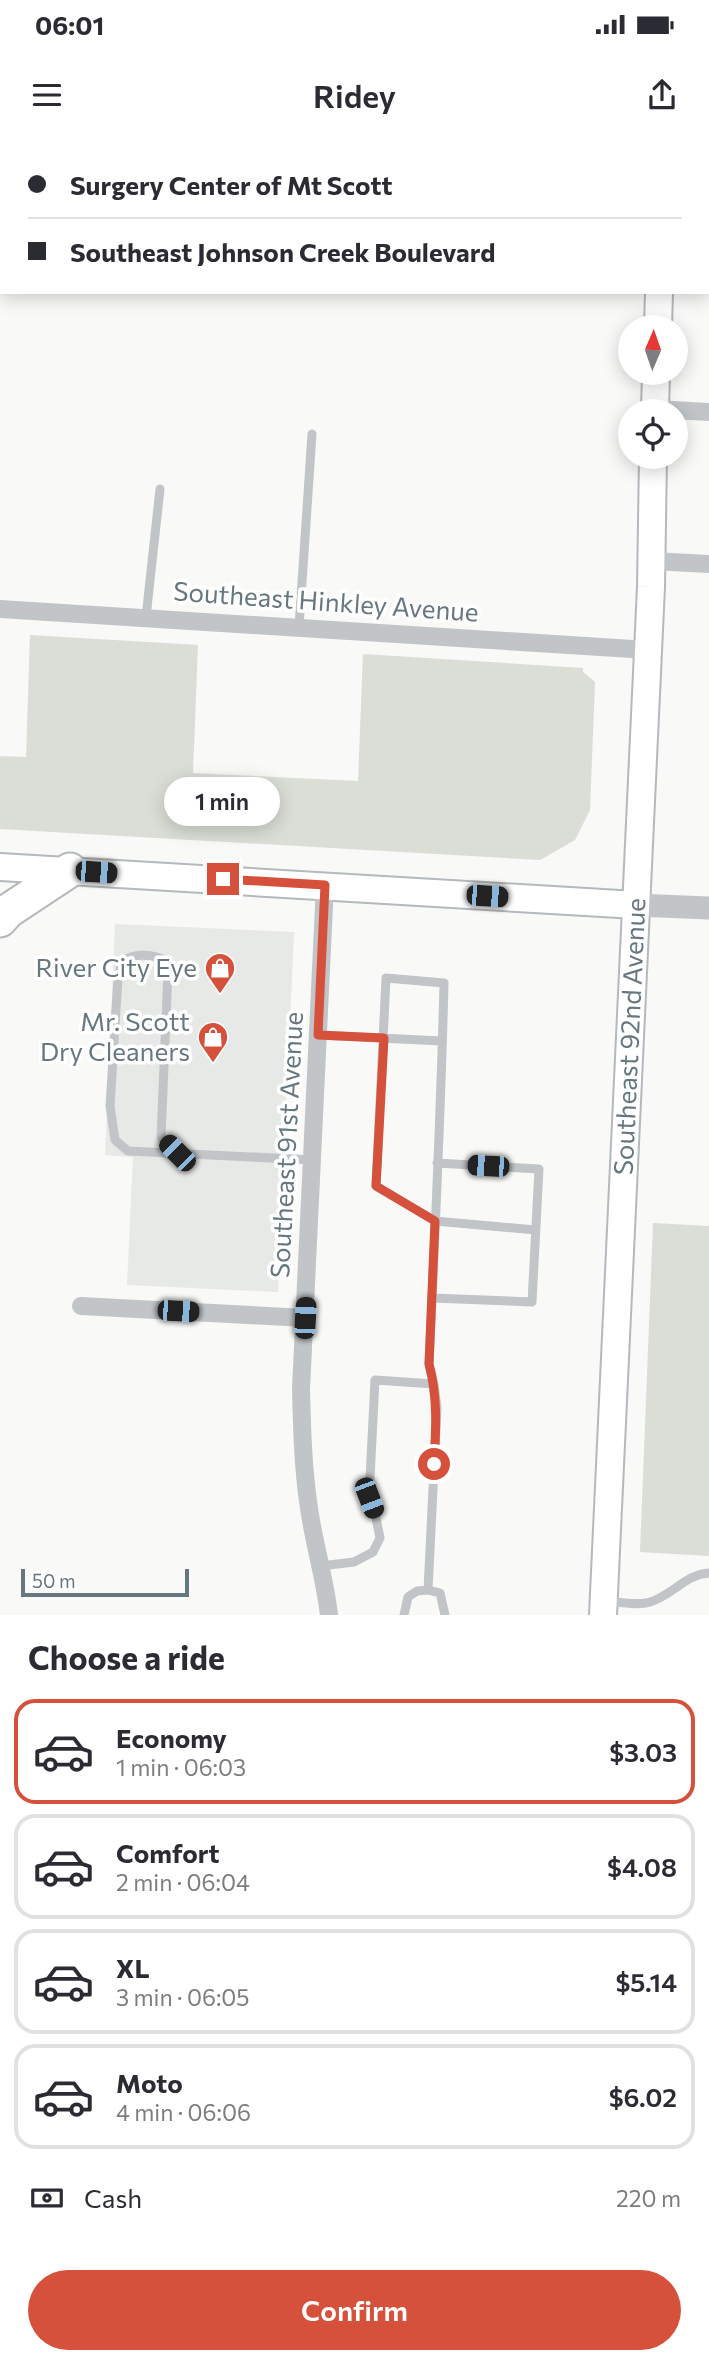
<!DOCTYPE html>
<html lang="en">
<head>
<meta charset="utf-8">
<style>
	:root { --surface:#fff; --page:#f2f2f3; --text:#2b2b33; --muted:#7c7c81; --line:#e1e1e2; --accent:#d5513b }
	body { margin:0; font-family:Commissioner,sans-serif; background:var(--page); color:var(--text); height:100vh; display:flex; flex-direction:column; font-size:26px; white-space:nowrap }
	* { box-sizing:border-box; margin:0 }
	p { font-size:23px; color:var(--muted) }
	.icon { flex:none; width:38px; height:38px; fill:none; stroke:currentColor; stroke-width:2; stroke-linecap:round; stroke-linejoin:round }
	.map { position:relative; height:1475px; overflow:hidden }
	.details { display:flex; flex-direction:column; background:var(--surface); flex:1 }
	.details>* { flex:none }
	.guide { position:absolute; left:0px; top:0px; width:710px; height:154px; box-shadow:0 4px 18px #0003; display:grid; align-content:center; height:154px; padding:0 28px; background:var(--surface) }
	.needle { width:46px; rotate:2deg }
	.controls { position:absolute; left:618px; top:175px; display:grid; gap:14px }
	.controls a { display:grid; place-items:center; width:70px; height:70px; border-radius:50%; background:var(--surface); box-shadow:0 4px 18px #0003; font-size:35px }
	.scale { position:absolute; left:21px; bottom:18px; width:168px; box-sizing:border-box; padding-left:7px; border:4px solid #66777f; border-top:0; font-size:19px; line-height:24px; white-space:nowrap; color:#66777f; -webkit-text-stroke:5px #fff; paint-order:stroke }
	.end { position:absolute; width:32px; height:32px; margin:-16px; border:9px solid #d5513b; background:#fff; box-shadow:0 0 0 4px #fff }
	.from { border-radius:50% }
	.bubble { position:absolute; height:49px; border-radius:24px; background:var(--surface); box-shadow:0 4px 18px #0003; font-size:23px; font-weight:600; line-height:49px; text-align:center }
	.car { position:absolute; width:21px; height:42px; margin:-21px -10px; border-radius:9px; box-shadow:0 0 5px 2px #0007; background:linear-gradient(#222 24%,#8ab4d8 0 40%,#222 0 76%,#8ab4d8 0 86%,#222 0) }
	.guide b { display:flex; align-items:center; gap:24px; height:66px; font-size:26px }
	.guide b+b { border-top:2px solid var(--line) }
	.guide i { width:18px; height:18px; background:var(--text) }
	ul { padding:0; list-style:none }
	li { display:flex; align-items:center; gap:21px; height:105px; margin:0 14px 10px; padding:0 14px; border:4px solid var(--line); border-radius:21px }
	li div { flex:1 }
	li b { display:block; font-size:26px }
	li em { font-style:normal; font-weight:600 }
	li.selected { border-color:var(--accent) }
	li>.icon { width:63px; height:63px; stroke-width:1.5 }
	h2 { padding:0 28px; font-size:32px; line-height:84px }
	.pay { display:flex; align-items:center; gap:18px; height:77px; padding:0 28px; font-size:26px }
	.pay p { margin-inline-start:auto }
	.primary-button { display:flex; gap:14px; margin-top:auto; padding:14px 28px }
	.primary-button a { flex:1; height:80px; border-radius:42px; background:var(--accent); color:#fff; font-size:28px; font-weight:600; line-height:80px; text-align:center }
	.status { display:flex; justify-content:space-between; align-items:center; height:49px; padding:0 35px; background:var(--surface); direction:ltr }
	.status svg { height:19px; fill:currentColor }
	header { display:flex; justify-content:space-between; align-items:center; height:91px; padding:0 28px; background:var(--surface); font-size:32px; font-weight:600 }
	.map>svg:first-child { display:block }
</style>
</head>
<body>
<div class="status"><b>06:01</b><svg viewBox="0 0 49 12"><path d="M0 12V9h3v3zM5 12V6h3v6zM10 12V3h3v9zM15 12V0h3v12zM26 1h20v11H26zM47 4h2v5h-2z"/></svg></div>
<header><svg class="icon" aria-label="menu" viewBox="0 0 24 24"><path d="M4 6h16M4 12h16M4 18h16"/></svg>Ridey<svg class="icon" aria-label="share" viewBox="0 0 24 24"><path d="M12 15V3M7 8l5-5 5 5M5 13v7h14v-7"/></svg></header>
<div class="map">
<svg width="709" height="1475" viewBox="0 0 709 1475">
	<rect width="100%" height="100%" fill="#f9f9f7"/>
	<!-- built -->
	<path fill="#e7e9e7" d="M115,784L294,792L278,1152L127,1145L133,1017L105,1015Z"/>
	<!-- green -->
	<path fill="#daded6" d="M30,495L198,505L193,633L358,641L363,514L583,528V532L595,542L590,670L575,700L540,720L0,689V616L26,617Z
		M653,1083L709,1086V1416L640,1412Z"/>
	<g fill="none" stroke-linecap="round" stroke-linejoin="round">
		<!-- secondary casing -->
		<g stroke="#b3b9bd" stroke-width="30">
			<g id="secondary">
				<path d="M666,2V0"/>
				<path d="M658,187L659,152"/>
				<path d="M655,271L656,233"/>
				<path d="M0,727L636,765"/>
				<path id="s1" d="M603,1475L651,447L653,317"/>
			</g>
		</g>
		<!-- motorway casing -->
		<g stroke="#b4b9bb" stroke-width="37">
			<path id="motorway" d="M0,780L8,771L70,730"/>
		</g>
		<!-- service -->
		<path stroke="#c1c5c8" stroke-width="9" d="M146,477L160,349
			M299,487L312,294
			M318,895L442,901
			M177,1013L161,997L168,831L162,819C150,814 132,813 122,822L118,838L110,966L115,1000L128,1011L313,1020
			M432,1158L532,1162L539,1029L437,1023
			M434,1244L429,1224C435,1097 441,970 444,843L386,838L376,1046L435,1081L536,1090
			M321,1426L354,1422L373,1412L380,1398L376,1378L369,1358L375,1240L434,1244L437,1268L428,1450L440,1453L445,1475
			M605,1461C619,1462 638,1466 650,1462C673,1455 686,1434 709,1433
			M404,1475L408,1457L417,1451L428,1450"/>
		<!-- minor -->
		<path stroke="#c1c5c8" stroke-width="18" d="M298,2V0
			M655,269L709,272
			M652,421L709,424
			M0,469L648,510
			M325,745L301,1249C302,1289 303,1329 309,1368C314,1404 325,1439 329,1475
			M81,1166L305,1178"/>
		<!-- tertiary -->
		<path stroke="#c1c5c8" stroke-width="23" d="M636,765L709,768"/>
		<!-- secondary -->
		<use href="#secondary" stroke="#fff" stroke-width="26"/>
		<!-- motorway -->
		<use href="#motorway" stroke="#fff" stroke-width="33"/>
	</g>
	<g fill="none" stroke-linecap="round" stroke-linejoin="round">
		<!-- route -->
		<path stroke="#d5513b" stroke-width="9" d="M223,739L325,745L318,895L384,898L376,1046L435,1081L429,1224C438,1258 436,1290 434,1324"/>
	</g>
	<!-- icons -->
	<defs>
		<g id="shop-pin" transform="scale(1.575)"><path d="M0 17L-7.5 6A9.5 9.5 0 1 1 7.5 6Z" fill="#d5513b" stroke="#fff"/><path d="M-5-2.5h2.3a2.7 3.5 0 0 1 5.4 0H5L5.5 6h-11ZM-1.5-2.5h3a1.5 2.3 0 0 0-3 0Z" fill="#fff"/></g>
	</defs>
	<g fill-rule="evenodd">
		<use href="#shop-pin" x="220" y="828"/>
		<use href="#shop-pin" x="213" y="897"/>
	</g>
	<g text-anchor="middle" stroke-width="7" stroke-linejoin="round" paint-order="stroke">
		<!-- street labels -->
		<g font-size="26" fill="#66777f" stroke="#fff">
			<text transform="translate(326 462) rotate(4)" y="9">Southeast Hinkley Avenue</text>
			<text dy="9" stroke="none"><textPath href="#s1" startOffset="579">Southeast 92nd Avenue</textPath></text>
			<text transform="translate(287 1005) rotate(-87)" y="9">Southeast 91st Avenue</text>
		</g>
		<!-- poi labels -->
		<g font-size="26" fill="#66777f" stroke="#fff" text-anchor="end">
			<text x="197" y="837">River City Eye</text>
			<text x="190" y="891">Mr. Scott<tspan x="190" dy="30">Dry Cleaners</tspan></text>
		</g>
	</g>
</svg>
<div class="controls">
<a><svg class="needle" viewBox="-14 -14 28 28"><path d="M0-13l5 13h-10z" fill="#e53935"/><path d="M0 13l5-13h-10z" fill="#7c7c81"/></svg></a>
<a><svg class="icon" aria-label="locate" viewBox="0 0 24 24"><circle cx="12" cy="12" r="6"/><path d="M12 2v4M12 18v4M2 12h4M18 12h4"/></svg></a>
</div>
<div class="scale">50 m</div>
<i class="end from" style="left:434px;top:1324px"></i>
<i class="end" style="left:223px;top:739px"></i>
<div class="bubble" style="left:164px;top:637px;width:116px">1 min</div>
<i class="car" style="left:96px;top:732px;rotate:94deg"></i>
<i class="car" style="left:487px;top:756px;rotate:94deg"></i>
<i class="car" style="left:177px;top:1013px;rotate:315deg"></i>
<i class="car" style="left:488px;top:1026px;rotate:273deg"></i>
<i class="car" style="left:178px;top:1171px;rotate:93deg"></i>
<i class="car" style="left:305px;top:1178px;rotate:3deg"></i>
<i class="car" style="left:369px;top:1358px;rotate:159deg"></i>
<div class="guide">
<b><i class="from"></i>Surgery Center of Mt Scott</b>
<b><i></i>Southeast Johnson Creek Boulevard</b>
</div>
</div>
<section class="details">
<h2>Choose a ride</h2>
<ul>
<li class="selected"><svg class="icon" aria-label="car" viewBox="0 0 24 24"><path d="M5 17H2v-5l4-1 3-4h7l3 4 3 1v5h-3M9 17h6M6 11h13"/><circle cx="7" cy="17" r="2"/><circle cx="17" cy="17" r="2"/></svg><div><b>Economy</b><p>1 min · 06:03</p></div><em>$3.03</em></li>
<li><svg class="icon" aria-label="car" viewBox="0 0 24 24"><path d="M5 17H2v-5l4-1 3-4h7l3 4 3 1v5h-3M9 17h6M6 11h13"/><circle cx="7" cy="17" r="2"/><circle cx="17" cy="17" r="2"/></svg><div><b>Comfort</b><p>2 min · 06:04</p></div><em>$4.08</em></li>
<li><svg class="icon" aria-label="car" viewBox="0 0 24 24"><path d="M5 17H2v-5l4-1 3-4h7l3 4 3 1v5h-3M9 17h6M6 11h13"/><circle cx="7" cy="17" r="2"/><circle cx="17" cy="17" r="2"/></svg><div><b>XL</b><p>3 min · 06:05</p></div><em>$5.14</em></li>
<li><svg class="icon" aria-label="car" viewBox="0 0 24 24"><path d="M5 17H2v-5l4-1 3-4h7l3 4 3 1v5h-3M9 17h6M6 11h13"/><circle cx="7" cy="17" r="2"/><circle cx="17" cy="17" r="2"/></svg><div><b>Moto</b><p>4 min · 06:06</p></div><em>$6.02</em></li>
</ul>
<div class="pay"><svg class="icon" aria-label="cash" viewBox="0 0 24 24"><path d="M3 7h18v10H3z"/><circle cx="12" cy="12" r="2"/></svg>Cash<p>220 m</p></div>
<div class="primary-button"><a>Confirm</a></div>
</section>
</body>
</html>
